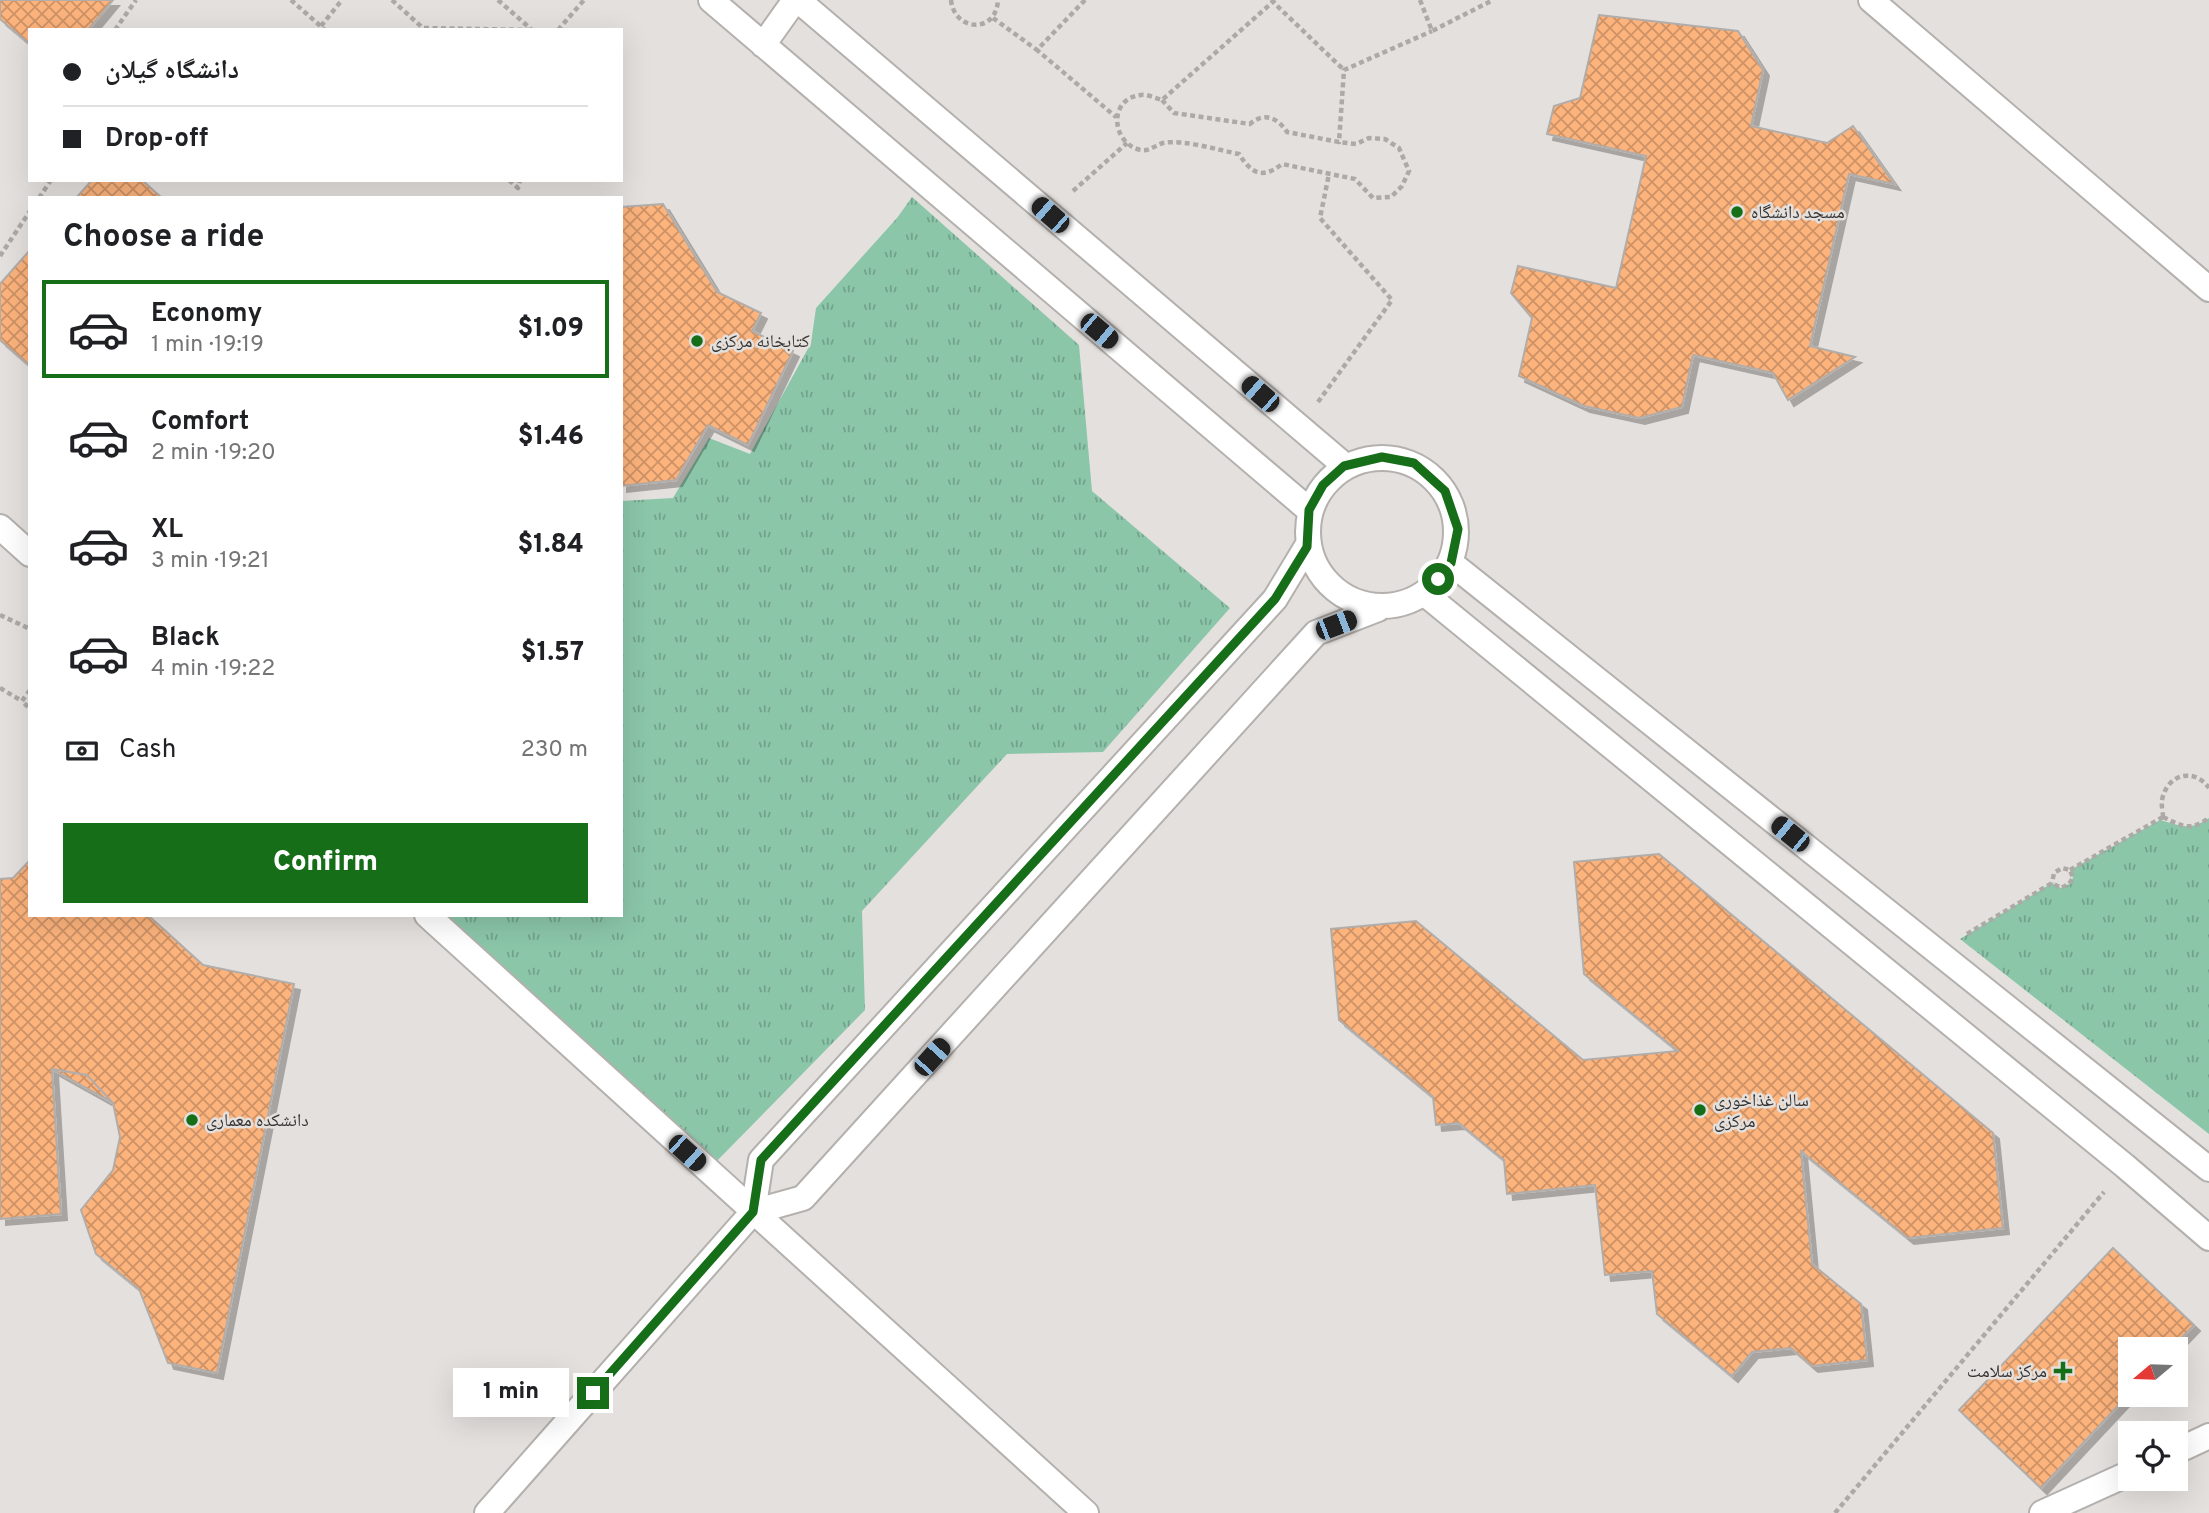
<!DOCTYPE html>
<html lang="en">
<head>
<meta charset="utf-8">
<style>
	:root { --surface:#fff; --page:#f6f6f6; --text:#202124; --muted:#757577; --line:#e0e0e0; --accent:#166e18 }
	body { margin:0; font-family:Overpass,"Noto Naskh Arabic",sans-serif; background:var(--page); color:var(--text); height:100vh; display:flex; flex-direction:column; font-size:26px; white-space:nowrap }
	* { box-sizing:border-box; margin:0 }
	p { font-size:23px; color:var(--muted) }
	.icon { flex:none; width:38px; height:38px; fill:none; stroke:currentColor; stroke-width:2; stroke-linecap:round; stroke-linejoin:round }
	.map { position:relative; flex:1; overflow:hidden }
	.panel { position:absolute; left:28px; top:196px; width:595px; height:721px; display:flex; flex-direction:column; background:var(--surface); border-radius:0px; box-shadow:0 7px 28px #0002 }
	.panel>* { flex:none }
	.guide { position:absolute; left:28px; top:28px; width:595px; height:154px; border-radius:0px; box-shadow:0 7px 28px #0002; display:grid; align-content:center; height:154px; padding:0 35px; background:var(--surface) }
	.needle { width:46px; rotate:251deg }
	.buttons { position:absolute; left:2118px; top:1337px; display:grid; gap:14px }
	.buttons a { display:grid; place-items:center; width:70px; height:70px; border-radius:0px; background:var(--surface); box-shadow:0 7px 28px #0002; font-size:35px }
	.end { position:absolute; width:32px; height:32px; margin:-16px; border:9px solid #166e18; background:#fff; box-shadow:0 0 0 4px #fff }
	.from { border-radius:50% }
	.bubble { position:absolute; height:49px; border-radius:0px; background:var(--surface); box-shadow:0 7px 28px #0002; font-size:23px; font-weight:800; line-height:49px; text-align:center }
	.car { position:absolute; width:21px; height:42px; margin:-21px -10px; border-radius:9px; box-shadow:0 0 5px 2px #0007; background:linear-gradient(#222 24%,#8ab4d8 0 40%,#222 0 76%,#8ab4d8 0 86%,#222 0) }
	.guide b { display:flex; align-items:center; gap:24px; height:66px; font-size:26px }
	.guide b+b { border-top:2px solid var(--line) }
	.guide i { width:18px; height:18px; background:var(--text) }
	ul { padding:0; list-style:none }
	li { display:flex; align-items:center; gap:21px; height:98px; margin:0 14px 10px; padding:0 21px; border:4px solid transparent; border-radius:0px }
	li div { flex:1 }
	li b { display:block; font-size:26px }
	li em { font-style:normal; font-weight:800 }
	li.current { border-color:var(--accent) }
	li>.icon { width:63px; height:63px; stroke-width:1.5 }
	h2 { padding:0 35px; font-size:32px; line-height:84px }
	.pay { display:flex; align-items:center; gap:18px; height:77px; padding:0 35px; font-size:26px }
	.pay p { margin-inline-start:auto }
	.action { display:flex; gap:14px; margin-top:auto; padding:14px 35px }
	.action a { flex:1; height:80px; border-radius:0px; background:var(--accent); color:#fff; font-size:28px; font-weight:800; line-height:80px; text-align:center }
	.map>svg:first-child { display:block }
</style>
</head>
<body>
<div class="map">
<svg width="2209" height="1513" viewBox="0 0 2209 1513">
	<defs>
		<pattern id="grass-tufts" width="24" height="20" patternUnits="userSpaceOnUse" patternTransform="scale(1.75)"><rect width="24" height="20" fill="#8bc6a9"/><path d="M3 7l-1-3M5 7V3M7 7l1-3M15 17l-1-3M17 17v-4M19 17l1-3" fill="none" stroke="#72a28a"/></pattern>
		<pattern id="building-cross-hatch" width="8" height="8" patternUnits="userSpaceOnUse" patternTransform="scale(1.75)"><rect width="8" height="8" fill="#fcb37c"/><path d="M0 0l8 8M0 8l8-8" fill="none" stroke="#cd9266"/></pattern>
		<filter id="shadow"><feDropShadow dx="6" dy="6" stdDeviation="0" flood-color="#0004"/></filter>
	</defs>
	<rect width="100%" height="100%" fill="#e4e0dd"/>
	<!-- grass -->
	<path fill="url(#grass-tufts)" d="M912,197L1079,345L1092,491L1230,608L1103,752L1007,754L862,911L865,1010L707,1171L427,915H621V501L673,498L709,438L750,454L811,343L816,308L897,218Z
		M2209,818V1134L1960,939L2052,883L2061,888L2069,884L2073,878L2070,870L2160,820C2181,826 2190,831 2209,818Z"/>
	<!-- building -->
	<path fill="url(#building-cross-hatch)" stroke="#b1adaa" stroke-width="2" filter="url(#shadow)" d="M0,0H113L88,30H30V44L0,19Z
		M1599,15L1738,31L1763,70L1751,126L1827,143L1853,126L1894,184L1849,174L1810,346L1855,357L1788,400L1773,373L1693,355L1682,407L1639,418L1584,406L1519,376L1532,318L1511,293L1518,266L1616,288L1646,156L1547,134L1554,106L1580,98Z
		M92,180H142L162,198H76Z
		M663,204L717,292L761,313L752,331L793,351L748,445L708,425L676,480L621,486V207Z
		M30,250V366L0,340V284Z
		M1659,854L1993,1133L2003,1228L1908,1238L1801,1151L1812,1264L1861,1304L1867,1360L1812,1366L1791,1348L1752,1352L1732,1376L1657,1314L1652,1271L1605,1275L1595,1185L1507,1194L1504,1160L1459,1123L1436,1125L1433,1097L1339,1020L1331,929L1416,921L1583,1060L1678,1051L1584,974L1574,862Z
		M30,860V915H148L203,965L294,984L217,1373L168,1363L139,1289L96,1254L81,1210L113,1170L120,1137L113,1103L87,1075L52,1069L61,1214L0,1219V879L13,878Z
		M30,860V915H148L203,965L294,984L217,1373L168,1363L139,1289L96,1254L81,1210L113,1170L120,1137L113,1103L52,1069L61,1214L0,1219V879L13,878Z
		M2113,1248L2194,1325L2171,1349H2130V1393L2041,1488L1959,1410Z"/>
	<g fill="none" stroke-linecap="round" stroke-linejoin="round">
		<!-- lane casing -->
		<g stroke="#b4b0ad" stroke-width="28">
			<path id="lane" d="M711,0L1309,510
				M798,0L1344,465
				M1871,0L2209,289
				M763,45L795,0
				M1308 532a74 74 0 1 1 148 0a74 74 0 1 1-148 0Z
				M0,527L30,554
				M1307,546L1275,599L761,1160L753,1212L803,1198L1316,633L1378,609
				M1451,563L2209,1169
				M1425,594L2125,1166L2209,1238
				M427,915L1086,1513
				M2175,1452L2209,1436
				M487,1513L753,1212
				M2042,1513L2130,1473"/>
		</g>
		<!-- path -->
		<path stroke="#aca9a7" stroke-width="4.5" stroke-dasharray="5 3.5" stroke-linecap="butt" d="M291,0L325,30
			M392,0L424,29
			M498,0L531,29
			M951,0C954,31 996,35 998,0
			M1085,0L1037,50L1116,117
			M1271,0L1344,70
			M1275,0L1162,100C1155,98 1147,94 1141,95C1109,98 1111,140 1137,149C1149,153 1153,146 1163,143C1183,139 1218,150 1239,154C1251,173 1262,180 1282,164L1355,179L1373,198L1391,197L1402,186L1409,171L1399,148L1385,139L1369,138L1356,144L1339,142
			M1420,0L1432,31L1493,0
			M993,18L1037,50
			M321,26L342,0
			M424,28L535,30
			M115,30L136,0
			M558,30L584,0
			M1162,100L1174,113L1250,124C1264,112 1277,117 1287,132L1339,142L1344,70L1432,31
			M509,180L518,188L520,180
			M1073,191L1127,143
			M39,198L51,180
			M0,256L30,211
			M1318,402L1392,300L1320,218L1329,174
			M0,615L30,629
			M0,688L22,701
			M30,690L22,701L30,709
			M2163,817C2163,812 2161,805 2162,800C2167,774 2194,767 2209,788
			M2163,817C2183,827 2190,831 2209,818
			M2070,870L2163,817
			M1967,934L2052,883L2061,888L2069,884L2073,878L2070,870L2062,868L2054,873L2052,883
			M1835,1513L2104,1192"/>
		<!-- lane -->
		<use href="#lane" stroke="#fff" stroke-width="24"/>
	</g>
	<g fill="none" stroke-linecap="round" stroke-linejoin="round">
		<!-- route -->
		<path stroke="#166e18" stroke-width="9" d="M593,1393L753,1212L761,1160L1275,599L1307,547L1309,510L1323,485L1344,466L1382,457L1414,463L1445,491L1458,529L1451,563L1438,579"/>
	</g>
	<!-- markers -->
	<g fill="#166e18" stroke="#e4e0dd" stroke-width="2.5">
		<circle cx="1737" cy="212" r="7"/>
		<circle cx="697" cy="341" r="7"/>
		<circle cx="1700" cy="1110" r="7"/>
		<circle cx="192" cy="1120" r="7"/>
		<path d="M2059.5 1360.5h7v7h7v7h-7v7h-7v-7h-7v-7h7z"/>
	</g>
	<g text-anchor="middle" stroke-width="5" stroke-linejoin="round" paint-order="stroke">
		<!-- poi labels -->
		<g font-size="18" fill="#363433" stroke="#e4e0dd" text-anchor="start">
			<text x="1751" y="218">مسجد دانشگاه</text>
			<text x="711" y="347">کتابخانه مرکزی</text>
			<text x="1714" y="1106">سالن غذاخوری<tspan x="1714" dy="21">مرکزی</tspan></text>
			<text x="206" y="1126">دانشکده معماری</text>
			<text x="2047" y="1377" text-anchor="end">مرکز سلامت</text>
		</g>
	</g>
</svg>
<div class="buttons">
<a><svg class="needle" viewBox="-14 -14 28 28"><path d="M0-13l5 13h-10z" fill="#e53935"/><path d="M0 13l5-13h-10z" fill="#757577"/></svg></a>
<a><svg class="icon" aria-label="locate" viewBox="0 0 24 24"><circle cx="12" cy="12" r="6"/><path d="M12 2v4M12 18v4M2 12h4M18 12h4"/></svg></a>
</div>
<i class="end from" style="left:1438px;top:579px"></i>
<i class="end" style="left:593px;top:1393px"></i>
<div class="bubble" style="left:453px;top:1368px;width:116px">1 min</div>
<i class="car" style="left:1050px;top:215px;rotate:311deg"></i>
<i class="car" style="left:1099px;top:331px;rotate:130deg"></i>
<i class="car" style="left:1260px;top:394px;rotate:311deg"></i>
<i class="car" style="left:1336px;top:625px;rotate:69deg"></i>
<i class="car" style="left:1790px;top:834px;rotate:309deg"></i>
<i class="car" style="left:932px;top:1057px;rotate:42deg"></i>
<i class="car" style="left:687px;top:1153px;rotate:132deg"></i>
<div class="guide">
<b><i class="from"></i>دانشگاه گیلان</b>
<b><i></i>Drop-off</b>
</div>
<section class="panel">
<h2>Choose a ride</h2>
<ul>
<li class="current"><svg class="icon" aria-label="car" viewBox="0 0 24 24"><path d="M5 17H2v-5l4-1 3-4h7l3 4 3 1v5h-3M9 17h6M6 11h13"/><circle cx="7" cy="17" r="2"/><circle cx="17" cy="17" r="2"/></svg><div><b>Economy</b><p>1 min · 19:19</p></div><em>$1.09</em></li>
<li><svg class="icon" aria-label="car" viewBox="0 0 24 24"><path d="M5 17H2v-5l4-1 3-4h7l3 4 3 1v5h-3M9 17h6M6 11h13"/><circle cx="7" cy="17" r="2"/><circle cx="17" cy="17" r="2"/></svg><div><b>Comfort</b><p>2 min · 19:20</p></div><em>$1.46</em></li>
<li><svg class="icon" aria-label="car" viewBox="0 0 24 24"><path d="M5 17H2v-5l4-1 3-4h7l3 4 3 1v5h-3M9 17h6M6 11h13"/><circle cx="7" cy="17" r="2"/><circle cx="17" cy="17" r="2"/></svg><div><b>XL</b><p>3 min · 19:21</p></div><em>$1.84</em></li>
<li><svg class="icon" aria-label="car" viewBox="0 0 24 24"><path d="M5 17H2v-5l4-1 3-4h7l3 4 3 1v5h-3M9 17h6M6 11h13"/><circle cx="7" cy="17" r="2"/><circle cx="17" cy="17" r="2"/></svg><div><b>Black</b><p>4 min · 19:22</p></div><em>$1.57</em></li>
</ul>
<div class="pay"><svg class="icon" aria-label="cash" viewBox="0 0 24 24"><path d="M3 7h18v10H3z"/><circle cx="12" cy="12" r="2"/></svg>Cash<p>230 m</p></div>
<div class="action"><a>Confirm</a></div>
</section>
</div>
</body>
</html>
